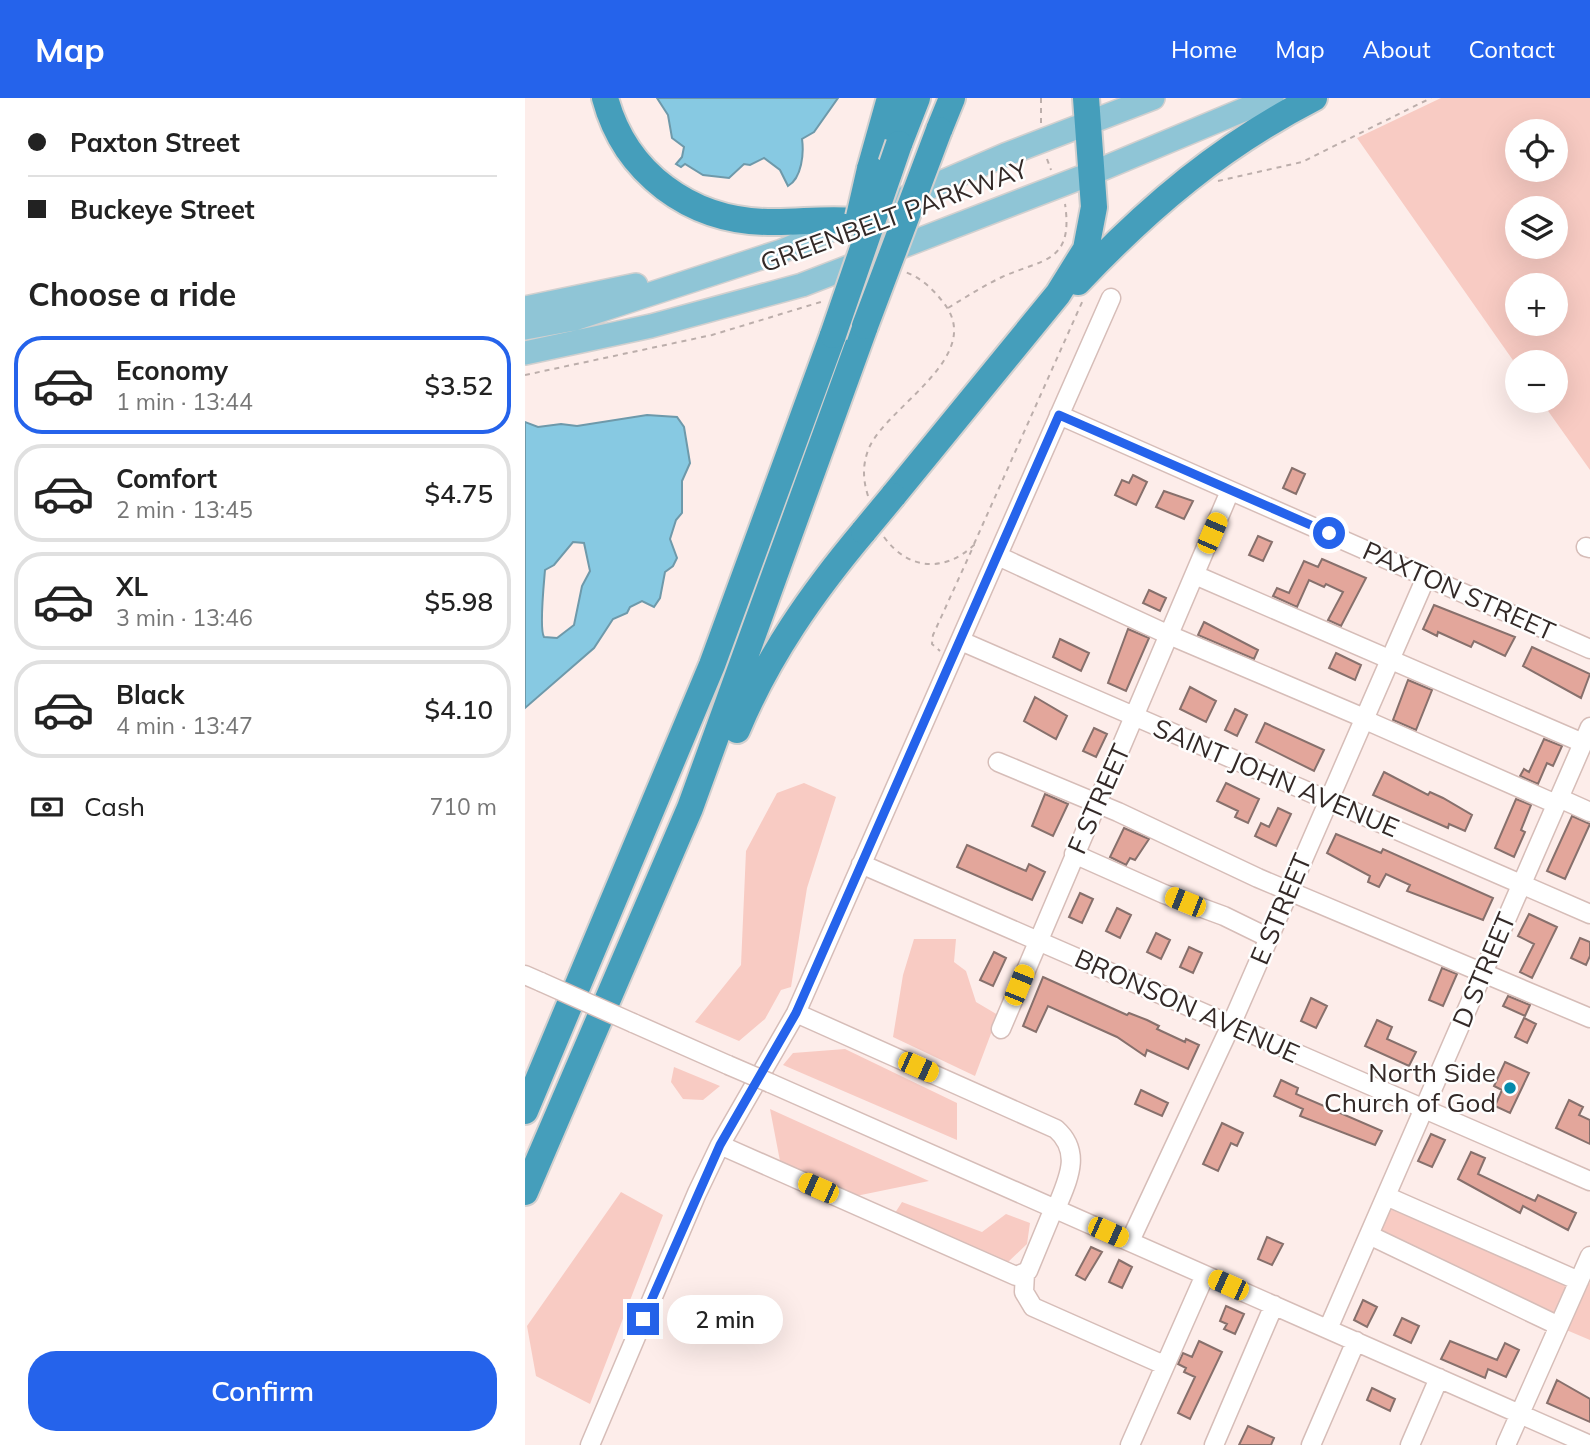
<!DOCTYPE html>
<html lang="en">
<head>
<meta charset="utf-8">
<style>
	:root { --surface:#fff; --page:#f2f2f2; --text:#222; --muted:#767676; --line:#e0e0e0; --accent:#2563eb }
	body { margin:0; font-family:Mulish,sans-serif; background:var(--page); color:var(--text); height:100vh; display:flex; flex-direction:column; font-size:26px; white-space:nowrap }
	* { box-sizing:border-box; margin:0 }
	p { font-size:23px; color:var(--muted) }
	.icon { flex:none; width:38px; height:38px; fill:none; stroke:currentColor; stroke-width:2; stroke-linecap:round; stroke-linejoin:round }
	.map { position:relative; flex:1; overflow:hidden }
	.drawer { display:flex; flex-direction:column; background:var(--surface); width:525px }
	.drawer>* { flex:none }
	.top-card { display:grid; align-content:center; height:154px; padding:0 28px; background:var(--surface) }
	.buttons { position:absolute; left:980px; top:21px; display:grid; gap:14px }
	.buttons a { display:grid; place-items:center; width:63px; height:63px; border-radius:50%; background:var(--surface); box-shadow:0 7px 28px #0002; font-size:35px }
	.end { position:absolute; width:32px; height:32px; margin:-16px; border:9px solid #2563eb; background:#fff; box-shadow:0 0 0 4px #fff }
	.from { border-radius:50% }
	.bubble { position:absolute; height:49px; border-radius:24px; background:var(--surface); box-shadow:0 7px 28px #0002; font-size:23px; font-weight:600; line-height:49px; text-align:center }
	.car { position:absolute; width:21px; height:42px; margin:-21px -10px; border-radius:9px; box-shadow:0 0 5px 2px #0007; background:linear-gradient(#f5c518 24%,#345 0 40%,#f5c518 0 76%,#345 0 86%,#f5c518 0) }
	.top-card b { display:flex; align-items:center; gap:24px; height:66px; font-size:26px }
	.top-card b+b { border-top:2px solid var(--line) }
	.top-card i { width:18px; height:18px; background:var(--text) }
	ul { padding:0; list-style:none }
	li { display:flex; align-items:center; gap:21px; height:98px; margin:0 14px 10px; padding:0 14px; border:4px solid var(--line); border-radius:28px }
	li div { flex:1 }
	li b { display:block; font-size:26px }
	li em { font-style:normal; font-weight:600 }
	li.on { border-color:var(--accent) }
	li>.icon { width:63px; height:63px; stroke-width:1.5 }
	h2 { padding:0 28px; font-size:32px; line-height:84px }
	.pay { display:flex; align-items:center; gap:18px; height:77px; padding:0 28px; font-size:26px }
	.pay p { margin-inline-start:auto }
	.cta { display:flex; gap:14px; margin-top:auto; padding:14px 28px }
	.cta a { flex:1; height:80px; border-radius:28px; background:var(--accent); color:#fff; font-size:28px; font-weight:600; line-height:80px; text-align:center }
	header { display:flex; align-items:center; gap:42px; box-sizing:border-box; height:98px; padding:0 35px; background:var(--accent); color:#fff }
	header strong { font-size:33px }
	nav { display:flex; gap:38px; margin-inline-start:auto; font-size:24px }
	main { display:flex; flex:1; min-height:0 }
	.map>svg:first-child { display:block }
</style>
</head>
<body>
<header>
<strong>Map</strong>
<nav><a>Home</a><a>Map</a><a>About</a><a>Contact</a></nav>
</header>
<main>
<section class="drawer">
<div class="top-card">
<b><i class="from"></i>Paxton Street</b>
<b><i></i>Buckeye Street</b>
</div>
<h2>Choose a ride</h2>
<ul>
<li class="on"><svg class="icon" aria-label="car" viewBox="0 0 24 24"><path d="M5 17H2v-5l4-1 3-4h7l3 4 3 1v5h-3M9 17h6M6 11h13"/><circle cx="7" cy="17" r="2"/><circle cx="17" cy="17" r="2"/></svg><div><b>Economy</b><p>1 min · 13:44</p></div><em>$3.52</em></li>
<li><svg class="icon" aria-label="car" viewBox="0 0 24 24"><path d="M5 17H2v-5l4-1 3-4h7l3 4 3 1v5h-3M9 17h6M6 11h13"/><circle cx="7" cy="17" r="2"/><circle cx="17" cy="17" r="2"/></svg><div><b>Comfort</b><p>2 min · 13:45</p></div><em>$4.75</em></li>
<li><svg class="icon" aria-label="car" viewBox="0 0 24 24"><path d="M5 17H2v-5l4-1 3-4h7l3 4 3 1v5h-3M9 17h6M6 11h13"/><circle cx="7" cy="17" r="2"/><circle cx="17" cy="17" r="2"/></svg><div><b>XL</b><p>3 min · 13:46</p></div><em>$5.98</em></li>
<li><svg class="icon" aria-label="car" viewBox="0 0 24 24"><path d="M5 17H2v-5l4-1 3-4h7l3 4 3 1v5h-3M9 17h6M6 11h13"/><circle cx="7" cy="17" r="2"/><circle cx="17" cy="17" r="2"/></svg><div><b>Black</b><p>4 min · 13:47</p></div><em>$4.10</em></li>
</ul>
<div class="pay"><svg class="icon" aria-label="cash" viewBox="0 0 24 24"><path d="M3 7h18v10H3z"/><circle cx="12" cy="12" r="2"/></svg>Cash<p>710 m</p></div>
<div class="cta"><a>Confirm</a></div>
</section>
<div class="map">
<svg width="1065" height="1347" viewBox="0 0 1065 1347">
	<rect width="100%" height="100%" fill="#fdedea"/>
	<!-- green -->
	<path fill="#f8cbc3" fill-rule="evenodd" d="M916,0H1065V372L1016,303H1031V264H992V268L832,40ZM992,33H1031V72H992ZM992,110H1031V149H992ZM992,187H1031V226H992Z
		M279,685L311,699L282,790L266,889L256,892L240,921L214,943L170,924L216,867L221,753L252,695Z
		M389,841H431L429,864L441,873L451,904L473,917L450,978L368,939L378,877Z
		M320,951L432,1005V1042L258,967L268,955Z
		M149,969L195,988L178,1002L158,1001L146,984Z
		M245,1011L404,1083L331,1098L255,1063Z
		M96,1094L138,1117L65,1306L11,1278L2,1228Z
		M867,1103L1043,1183L1028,1217L851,1137Z
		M377,1104L457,1134L481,1116L505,1125L502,1146L482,1165L370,1115Z
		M1065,1185V1242L1039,1231L1057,1188Z"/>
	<!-- water -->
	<path fill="#87c9e2" stroke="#6e99aa" stroke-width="2" fill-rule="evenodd" d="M132,0H313L289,34L277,41C279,55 277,80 263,88L255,72L239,60L225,67L219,66L204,80L178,77L160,66L156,69L151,66L157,59L159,49L147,40L143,17Z
		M122,317L152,319L159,329L165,365L157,383V415L151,422L145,441L152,460L148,468L140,474L135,500L129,509L117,503L105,509L102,515L88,521L69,550L0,610V324L13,329L36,326L52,328ZM48,444L59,445L65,473L57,488L49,527L32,540L19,539C14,531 19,485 20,472L29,467Z"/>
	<!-- building -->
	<path fill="#e3a69b" stroke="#87706c" stroke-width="2" d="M767,370L780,376L771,396L758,390Z
		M608,377L622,384L611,407L590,397L597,382L604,385Z
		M639,393L668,403L659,421L631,409Z
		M733,438L747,444L738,463L724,457Z
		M797,461L841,480L816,528L803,522L818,494L801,486L799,489L784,482L772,509L748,498L752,490L764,495L779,463L793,469Z
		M624,492L641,500L635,513L618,505Z
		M909,507L990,539L980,558L949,543L946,549L913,534L912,538L898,531Z
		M679,524L733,552L729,561L673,537Z
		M603,531L624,540L601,593L583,585Z
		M535,541L564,555L556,573L528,559Z
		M1007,549L1065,576L1056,600L998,568Z
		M811,555L836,567L830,582L804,570Z
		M883,582L907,592L891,632L868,622Z
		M665,589L691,603L681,624L655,611Z
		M510,599L542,618L531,641L499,623Z
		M710,611L722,617L712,638L700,632Z
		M740,625L799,652L789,673L731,644Z
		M569,630L582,636L571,659L558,653Z
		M1019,641L1037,648L1028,668L1022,665L1013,686L995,678L999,671L1004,674Z
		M859,674L903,697L905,694L918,700L947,717L940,733L924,726L923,730L848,697Z
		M701,685L734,701L723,725L710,719L713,713L692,703Z
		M520,696L543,706L528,738L507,728Z
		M991,701L1006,707L996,732L1000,734L989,759L970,750Z
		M753,710L766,716L751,748L730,738L736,725L744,729Z
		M1047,718L1065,726L1040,781L1022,773Z
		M599,730L624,741L610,762L605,760L601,767L585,759Z
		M811,736L856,755L858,751L968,800L958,822L882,793L885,787L861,776L854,789L843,784L845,778L802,755Z
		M442,747L501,773L504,766L520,774L507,802L432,769Z
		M555,795L568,801L557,825L544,819Z
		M592,810L606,817L595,840L581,833Z
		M1004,816L1032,829L1007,880L995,874L1009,846L993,838Z
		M631,835L645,842L636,861L622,854Z
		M1055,840L1065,844V858L1061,867L1046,860Z
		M664,849L677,855L668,875L655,869Z
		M469,854L481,860L468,888L455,882Z
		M917,870L932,876L918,908L904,902Z
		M518,879L602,917L604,915L622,922L634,928L632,931L660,944L661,941L674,947L663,971L622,952L620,958L592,939L523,908L511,934L498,928Z
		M983,898L1005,907L1000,918L978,908Z
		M786,900L802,908L791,930L776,923Z
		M999,920L1011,926L1002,945L990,939Z
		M852,922L867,929L862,941L891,954L884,968L840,948Z
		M980,964L1004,975L985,1015L970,1008L977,992L969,988Z
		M756,982L773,990L771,996L857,1033L850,1047L775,1018L778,1011L749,998Z
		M616,992L643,1005L637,1018L610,1006Z
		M1044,1002L1058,1009L1054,1017L1065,1022V1046L1031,1030Z
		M697,1025L718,1035L712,1048L706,1045L693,1073L678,1066Z
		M906,1036L920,1042L907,1069L893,1063Z
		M946,1054L960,1060L953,1076L1010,1103L1013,1097L1051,1115L1043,1132L998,1108L995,1115L933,1081Z
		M742,1139L758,1146L747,1167L733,1161Z
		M566,1149L577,1154L560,1182L551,1177Z
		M594,1162L607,1169L597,1190L584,1184Z
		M838,1202L852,1209L842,1229L829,1222Z
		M701,1208L719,1216L710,1236L699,1231L702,1226L695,1223Z
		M877,1220L894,1228L886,1245L869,1237Z
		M674,1243L697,1254L665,1321L653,1315L670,1279L659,1274L661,1270L653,1266L658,1255L667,1259Z
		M925,1243L972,1262L980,1245L994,1252L981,1279L963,1271L960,1280L916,1261Z
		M1032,1282L1065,1301V1324L1022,1305Z
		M847,1290L870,1301L865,1313L842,1302Z
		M723,1328L749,1340L746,1347H714Z"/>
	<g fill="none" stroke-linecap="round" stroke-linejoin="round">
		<!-- minor casing -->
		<g stroke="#d6bdb8" stroke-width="21">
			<path id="minor" d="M534,317L1065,551
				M1061,449L1065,450
				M473,458L644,537L839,620
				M670,477L1058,645
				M436,543L1065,816
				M838,621L1031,706
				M473,664L593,714L733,780L1065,920
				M1034,700L1065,714
				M549,756L639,796L699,818L744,840
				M336,766L1065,1083
				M0,877L16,884
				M271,915L531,1031C558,1055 542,1083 531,1111
				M108,925L203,967
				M476,931L705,393
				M245,985L1065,1347
				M195,1047L491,1178L503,1173L529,1110
				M861,1098L1054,1183
				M844,1137L1034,1228
				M605,1143L706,927L902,477
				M500,1175L499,1194L508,1209L639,1267
				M803,1231L1065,629
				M65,1347L172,1095L195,1047L271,915L586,200
				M605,1347L680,1177
				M689,1347L749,1207
				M786,1347L831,1243
				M885,1347L914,1280
				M981,1347L1065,1158"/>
		</g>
		<!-- major casing -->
		<g stroke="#d2d0cf" stroke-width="26">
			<path id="major" d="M0,210L111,187
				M0,230L49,221L257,153L480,57L628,0
				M0,255L126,228L277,187L565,76L747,0"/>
		</g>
		<!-- highway casing -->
		<g stroke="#d2d0cf" stroke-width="30">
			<path id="highway" d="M80,0C100,75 165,123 243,124C272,125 299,120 329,123
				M414,32L427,0
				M374,46L392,0
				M345,71L365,0
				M553,184C625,108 696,48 789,0
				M368,398L533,196L561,151L569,109L561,0
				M212,632C243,558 287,495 339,433
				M0,1013L187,567L308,237
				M0,1094L165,710L340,228"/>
		</g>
		<!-- path -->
		<path stroke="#bcaeab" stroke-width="2" stroke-dasharray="5 5" stroke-linecap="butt" d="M516,25V0
			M522,61L526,72
			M693,83L777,64L906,0
			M423,210C441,199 458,188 477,179C516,161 549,166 540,106
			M0,277L187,237L299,203
			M343,398C338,382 337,367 344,350C362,308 462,258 418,204C408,191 395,179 380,174
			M359,439C383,472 419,475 449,447L408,537L407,546L415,553
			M449,446L558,202"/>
		<!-- minor -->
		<use href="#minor" stroke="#fff" stroke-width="18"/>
		<!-- major -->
		<use href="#major" stroke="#8fc5d6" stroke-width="23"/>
		<!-- highway -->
		<use href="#highway" stroke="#459ebb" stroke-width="26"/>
		<!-- minor-bridge casing -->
		<g stroke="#d6bdb8" stroke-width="21" stroke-linecap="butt">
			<path id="minor-bridge" d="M16,884L108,925
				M203,967L245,985"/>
		</g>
		<!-- highway-bridge casing -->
		<g stroke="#d2d0cf" stroke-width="30" stroke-linecap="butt">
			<path id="highway-bridge" d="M334,119L345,71
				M340,228L414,32
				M308,237L374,46
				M339,433L368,398"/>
		</g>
		<!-- minor-bridge -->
		<use href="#minor-bridge" stroke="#fff" stroke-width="18"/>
		<!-- highway-bridge -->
		<use href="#highway-bridge" stroke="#459ebb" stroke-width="26"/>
	</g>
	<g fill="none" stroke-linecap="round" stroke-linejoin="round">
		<!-- route -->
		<path stroke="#2563eb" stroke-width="9" d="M118,1221L195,1047L271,915L534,317L804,435"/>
	</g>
	<!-- markers -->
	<circle fill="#0489aa" stroke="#fefefe" stroke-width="2.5" cx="985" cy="990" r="7"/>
	<g text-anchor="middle" stroke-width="5" stroke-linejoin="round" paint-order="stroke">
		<!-- street labels -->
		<g font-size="26" fill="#332927" stroke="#fefefe">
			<text transform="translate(369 118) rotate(-20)" y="9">GREENBELT PARKWAY</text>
			<text transform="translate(934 493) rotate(24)" y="9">PAXTON STREET</text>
			<text transform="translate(751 680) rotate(23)" y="9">SAINT JOHN AVENUE</text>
			<text transform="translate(574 701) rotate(-66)" y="9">F STREET</text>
			<text transform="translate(756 811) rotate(-67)" y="9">E STREET</text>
			<text transform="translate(959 872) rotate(-67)" y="9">D STREET</text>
			<text transform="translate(662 908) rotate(24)" y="9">BRONSON AVENUE</text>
		</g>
		<!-- poi labels -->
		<g font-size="26" fill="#332927" stroke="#fefefe" text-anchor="end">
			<text x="971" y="984">North Side<tspan x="971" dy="30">Church of God</tspan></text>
		</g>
	</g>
</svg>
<div class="buttons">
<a><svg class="icon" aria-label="locate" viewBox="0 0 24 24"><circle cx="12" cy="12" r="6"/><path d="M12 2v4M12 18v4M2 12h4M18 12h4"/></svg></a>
<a><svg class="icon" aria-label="layers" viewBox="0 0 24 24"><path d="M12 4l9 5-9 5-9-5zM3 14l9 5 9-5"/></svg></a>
<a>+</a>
<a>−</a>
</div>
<i class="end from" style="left:804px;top:435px"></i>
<i class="end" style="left:118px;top:1221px"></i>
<div class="bubble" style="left:142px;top:1197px;width:116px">2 min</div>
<i class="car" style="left:687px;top:435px;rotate:23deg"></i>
<i class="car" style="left:660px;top:804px;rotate:292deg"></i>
<i class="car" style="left:494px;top:887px;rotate:22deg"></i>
<i class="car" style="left:393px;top:969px;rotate:114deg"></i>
<i class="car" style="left:293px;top:1090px;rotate:294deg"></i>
<i class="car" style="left:583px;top:1134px;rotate:114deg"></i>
<i class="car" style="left:703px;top:1187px;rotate:294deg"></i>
</div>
</main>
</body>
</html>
